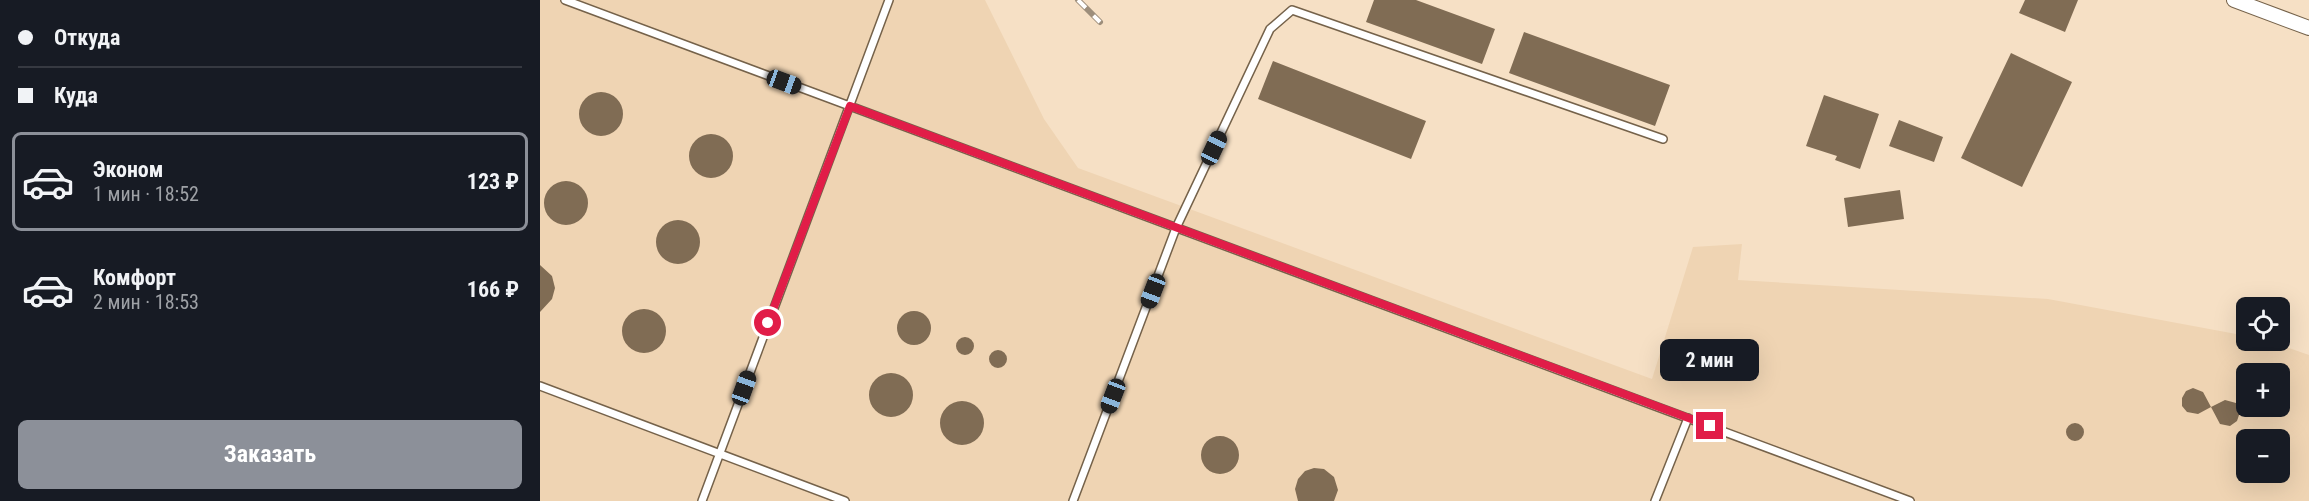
<!DOCTYPE html>
<html lang="ru">
<head>
<meta charset="utf-8">
<style>
	:root { --surface:#171b24; --page:#242831; --text:#f1f3f6; --muted:#9ea1a6; --line:#363941; --accent:#8c9099 }
	body { margin:0; font-family:"Roboto Condensed",sans-serif; background:var(--page); color:var(--text); height:100vh; display:flex; flex-direction:column; font-size:22px; white-space:nowrap }
	* { box-sizing:border-box; margin:0 }
	p { font-size:20px; color:var(--muted) }
	.icon { flex:none; width:33px; height:33px; fill:none; stroke:currentColor; stroke-width:2; stroke-linecap:round; stroke-linejoin:round }
	.map { position:relative; flex:1; overflow:hidden }
	.sheet { display:flex; flex-direction:column; background:var(--surface); width:540px }
	.sheet>* { flex:none }
	.banner { display:grid; align-content:center; height:132px; padding:0 18px; background:var(--surface) }
	.controls { position:absolute; left:1696px; top:297px; display:grid; gap:12px }
	.controls a { display:grid; place-items:center; width:54px; height:54px; border-radius:9px; background:var(--surface); box-shadow:0 6px 24px #0002; font-size:30px }
	.end { position:absolute; width:27px; height:27px; margin:-14px; border:8px solid #e11d48; background:#fff; box-shadow:0 0 0 3px #fff }
	.from { border-radius:50% }
	.bubble { position:absolute; height:42px; border-radius:9px; background:var(--surface); box-shadow:0 6px 24px #0002; font-size:20px; font-weight:700; line-height:42px; text-align:center }
	.car { position:absolute; width:18px; height:36px; margin:-18px -9px; border-radius:8px; box-shadow:0 0 4px 2px #0007; background:linear-gradient(#222 24%,#8ab4d8 0 40%,#222 0 76%,#8ab4d8 0 86%,#222 0) }
	.banner b { display:flex; align-items:center; gap:21px; height:57px; font-size:22px }
	.banner b+b { border-top:2px solid var(--line) }
	.banner i { width:15px; height:15px; background:var(--text) }
	ul { padding:0; list-style:none }
	li { display:flex; align-items:center; gap:18px; height:99px; margin:0 12px 9px; padding:0 6px; border:3px solid transparent; border-radius:9px }
	li div { flex:1 }
	li b { display:block; font-size:22px }
	li em { font-style:normal; font-weight:700 }
	li.on { border-color:var(--accent) }
	li>.icon { width:54px; height:54px; stroke-width:1.5 }
	.primary-button { display:flex; gap:12px; margin-top:auto; padding:12px 18px }
	.primary-button a { flex:1; height:69px; border-radius:9px; background:var(--accent); color:#fff; font-size:24px; font-weight:700; line-height:69px; text-align:center }
	main { display:flex; flex:1; min-height:0 }
	.map>svg:first-child { display:block }
</style>
</head>
<body>
<main>
<section class="sheet">
<div class="banner">
<b><i class="from"></i>Откуда</b>
<b><i></i>Куда</b>
</div>
<ul>
<li class="on"><svg class="icon" aria-label="car" viewBox="0 0 24 24"><path d="M5 17H2v-5l4-1 3-4h7l3 4 3 1v5h-3M9 17h6M6 11h13"/><circle cx="7" cy="17" r="2"/><circle cx="17" cy="17" r="2"/></svg><div><b>Эконом</b><p>1 мин · 18:52</p></div><em>123 ₽</em></li>
<li><svg class="icon" aria-label="car" viewBox="0 0 24 24"><path d="M5 17H2v-5l4-1 3-4h7l3 4 3 1v5h-3M9 17h6M6 11h13"/><circle cx="7" cy="17" r="2"/><circle cx="17" cy="17" r="2"/></svg><div><b>Комфорт</b><p>2 мин · 18:53</p></div><em>166 ₽</em></li>
</ul>
<div class="primary-button"><a>Заказать</a></div>
</section>
<div class="map">
<svg width="1769" height="501" viewBox="0 0 1769 501">
	<rect width="100%" height="100%" fill="#f6e0c5"/>
	<!-- built -->
	<path fill="#efd4b3" fill-rule="evenodd" d="M0,0H445L504,119L538,168L1112,379L1153,247L1202,244L1198,280L1508,299L1707,336V340L1729,341L1769,355V501H0ZM1707,374H1740V406H1707ZM1707,440H1740V472H1707Z"/>
	<!-- building -->
	<path fill="#806c54" d="M834,0H876L955,29L942,64L826,22Z
		M1485,0H1538L1525,32L1479,13Z
		M984,32L1130,85L1115,126L969,73Z
		M1471,53L1532,82L1482,187L1421,158Z
		M733,61L886,121L871,159L718,99Z
		M39 114a22 22 0 1 1 44 0a22 22 0 1 1-44 0Z
		M1284,95L1339,114L1320,169L1295,160L1297,156L1266,146Z
		M1359,120L1403,137L1394,162L1349,146Z
		M149 156a22 22 0 1 1 44 0a22 22 0 1 1-44 0Z
		M4 203a22 22 0 1 1 44 0a22 22 0 1 1-44 0Z
		M1360,190L1364,219L1308,227L1304,198Z
		M116 242a22 22 0 1 1 44 0a22 22 0 1 1-44 0Z
		M0,265L12,276L15,288L12,299L0,312Z
		M82 331a22 22 0 1 1 44 0a22 22 0 1 1-44 0Z
		M357 328a17 17 0 1 1 34 0a17 17 0 1 1-34 0Z
		M416 346a9 9 0 1 1 18 0a9 9 0 1 1-18 0Z
		M449 359a9 9 0 1 1 18 0a9 9 0 1 1-18 0Z
		M329 395a22 22 0 1 1 44 0a22 22 0 1 1-44 0Z
		M1653,388L1663,392L1671,407L1685,400L1696,403L1700,412L1697,421L1690,426L1680,424L1671,407L1658,414L1647,412L1642,406V398L1646,391Z
		M400 423a22 22 0 1 1 44 0a22 22 0 1 1-44 0Z
		M1526 432a9 9 0 1 1 18 0a9 9 0 1 1-18 0Z
		M661 455a19 19 0 1 1 38 0a19 19 0 1 1-38 0Z
		M774,468L784,469L794,477L798,490L794,501H758L755,489L758,479L765,471Z"/>
	<g fill="none" stroke-linecap="round" stroke-linejoin="round">
		<!-- service casing -->
		<g stroke="#75624a" stroke-width="10">
			<path id="service" d="M25,0L1370,501
				M0,386L305,501
				M162,501L349,0
				M533,501L636,228L730,29L752,10L1123,139
				M1115,501L1148,418"/>
		</g>
		<!-- minor casing -->
		<g stroke="#75624a" stroke-width="16">
			<path id="minor" d="M1694,0L1769,28"/>
		</g>
		<!-- service -->
		<use href="#service" stroke="#fff" stroke-width="7"/>
		<!-- minor -->
		<use href="#minor" stroke="#fff" stroke-width="14"/>
		<!-- rail casing -->
		<g stroke="#9d8e7b" stroke-width="6">
			<path id="rail" d="M538,0L560,22"/>
		</g>
		<!-- rail -->
		<use href="#rail" stroke="#fff" stroke-width="4" stroke-dasharray="11" stroke-linecap="butt"/>
	</g>
	<g fill="none" stroke-linecap="round" stroke-linejoin="round">
		<!-- route -->
		<path stroke="#e11d48" stroke-width="8" d="M228,323L310,106L1170,426"/>
	</g>
</svg>
<div class="controls">
<a><svg class="icon" aria-label="locate" viewBox="0 0 24 24"><circle cx="12" cy="12" r="6"/><path d="M12 2v4M12 18v4M2 12h4M18 12h4"/></svg></a>
<a>+</a>
<a>−</a>
</div>
<i class="end from" style="left:228px;top:323px"></i>
<i class="end" style="left:1170px;top:426px"></i>
<div class="bubble" style="left:1120px;top:339px;width:99px">2 мин</div>
<i class="car" style="left:244px;top:82px;rotate:110deg"></i>
<i class="car" style="left:674px;top:148px;rotate:25deg"></i>
<i class="car" style="left:613px;top:291px;rotate:201deg"></i>
<i class="car" style="left:204px;top:388px;rotate:20deg"></i>
<i class="car" style="left:573px;top:396px;rotate:201deg"></i>
</div>
</main>
</body>
</html>
